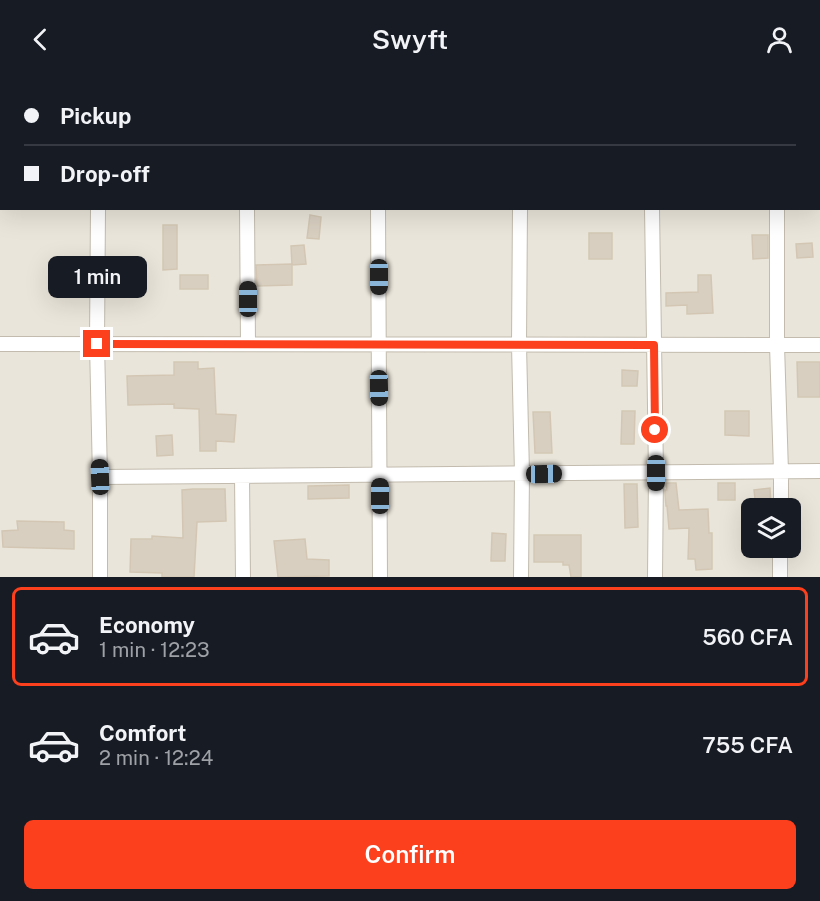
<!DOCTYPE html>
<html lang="en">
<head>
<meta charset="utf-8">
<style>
	:root { --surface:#171b24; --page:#20242c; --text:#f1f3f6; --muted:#9ea1a6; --line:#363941; --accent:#fc3f1d }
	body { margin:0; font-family:"Public Sans",sans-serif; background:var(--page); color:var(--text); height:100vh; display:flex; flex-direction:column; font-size:22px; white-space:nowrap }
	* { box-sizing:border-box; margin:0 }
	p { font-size:20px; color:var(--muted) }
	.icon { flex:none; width:33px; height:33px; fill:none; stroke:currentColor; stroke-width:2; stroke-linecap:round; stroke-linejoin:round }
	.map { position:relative; height:499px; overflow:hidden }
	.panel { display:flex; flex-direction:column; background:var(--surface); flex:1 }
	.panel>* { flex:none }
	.guide { position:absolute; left:0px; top:0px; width:820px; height:132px; box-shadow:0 6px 24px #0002; display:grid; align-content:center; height:132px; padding:0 24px; background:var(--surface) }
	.controls { position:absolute; left:741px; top:420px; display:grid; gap:12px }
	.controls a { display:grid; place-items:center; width:60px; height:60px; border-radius:9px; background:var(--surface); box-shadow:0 6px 24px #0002; font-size:30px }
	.end { position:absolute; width:27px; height:27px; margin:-14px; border:8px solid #fc3f1d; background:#fff; box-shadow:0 0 0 3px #fff }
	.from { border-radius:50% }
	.bubble { position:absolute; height:42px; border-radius:9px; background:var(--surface); box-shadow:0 6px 24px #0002; font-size:20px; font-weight:600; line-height:42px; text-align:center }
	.car { position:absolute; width:18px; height:36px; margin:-18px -9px; border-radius:8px; box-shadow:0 0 4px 2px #0007; background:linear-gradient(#222 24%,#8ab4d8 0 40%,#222 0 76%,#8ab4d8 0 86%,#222 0) }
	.guide b { display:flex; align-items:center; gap:21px; height:57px; font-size:22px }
	.guide b+b { border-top:2px solid var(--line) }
	.guide i { width:15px; height:15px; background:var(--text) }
	ul { padding:10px 0 0; list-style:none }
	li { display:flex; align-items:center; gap:18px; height:99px; margin:0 12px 9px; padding:0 12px; border:3px solid transparent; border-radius:9px }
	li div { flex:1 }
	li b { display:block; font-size:22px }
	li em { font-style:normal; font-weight:600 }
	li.active { border-color:var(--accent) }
	li>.icon { width:54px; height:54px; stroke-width:1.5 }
	.cta { display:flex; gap:12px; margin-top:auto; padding:12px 24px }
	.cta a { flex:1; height:69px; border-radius:9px; background:var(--accent); color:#fff; font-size:24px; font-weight:600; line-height:69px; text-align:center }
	header { display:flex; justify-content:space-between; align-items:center; height:78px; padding:0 24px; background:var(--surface); font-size:27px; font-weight:600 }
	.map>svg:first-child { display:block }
</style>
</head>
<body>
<header><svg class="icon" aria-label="back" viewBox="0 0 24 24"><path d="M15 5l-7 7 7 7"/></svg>Swyft<svg class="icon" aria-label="person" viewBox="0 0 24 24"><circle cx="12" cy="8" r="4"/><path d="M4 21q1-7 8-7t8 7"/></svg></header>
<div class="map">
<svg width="820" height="499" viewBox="0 0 820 499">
	<rect width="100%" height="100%" fill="#f6f3ec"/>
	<!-- residential -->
	<path fill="#eae5da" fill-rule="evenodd" d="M0,0H820V499H0ZM2,2H819V130H2ZM752,430H790V470H752Z"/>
	<!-- building -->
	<path fill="#d8cfc1" stroke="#d3c7b4" stroke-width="1.5" d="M310,137L321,139L319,161L307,160Z
		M163,147H177V191L163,192Z
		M589,155H612V181H589Z
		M752,157H768V180L753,181Z
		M812,165L813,179L797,180L796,166Z
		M304,167L306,186L292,187L291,168Z
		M292,186V207L257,208L256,187Z
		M180,197H208V211H180Z
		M698,197H711L713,235L687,236V227L666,228V215L698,214Z
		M174,284H198V291L214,290L216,336L236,337L234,364L216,363V373H200L199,331L174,330V326L128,327L127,298L174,297Z
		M797,284H820V319H798Z
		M622,292L638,293L637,308H622Z
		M622,333H635L634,366H621Z
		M725,333H749V358L725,357Z
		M533,334H550L552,375H535Z
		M172,357L173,377L157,378L156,358Z
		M666,405H676L679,432L708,431L709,455H712V491L696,492L695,481H688L689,450L669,451L667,428H666L665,416V412H667Z
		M718,405H735V422H718Z
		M624,406H637L638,449L625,450Z
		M349,407V420L308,421V408Z
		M770,410L771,430H756L754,412Z
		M193,411H225L226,443L197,444L194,499H162V495L130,494L131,461H152V458L183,460L182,412Z
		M17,443L64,444V452L74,453V471L3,469L2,453L18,452Z
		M492,455L506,456L505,483H491Z
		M534,457H581V499H571L569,487H563V484H534Z
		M305,461L307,481L329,482V498L278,499L274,463Z"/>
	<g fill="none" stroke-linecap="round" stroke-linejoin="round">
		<!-- street casing -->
		<g stroke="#c2bbae" stroke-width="16">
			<path id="street" d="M98,0V2
				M247,0V2
				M378,0V2
				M777,0V2
				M521,2V0
				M650,2V0
				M819,8H820
				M0,100H2
				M98,130L97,266L100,399V499
				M247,130L248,266
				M378,130L380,499
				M520,130L519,267L522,396L521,499
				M652,130L656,395L655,499
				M777,130V267L781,394V430
				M0,266L820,267
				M242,398L243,499
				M100,399L820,393
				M780,499V470"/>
		</g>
		<!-- street -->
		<use href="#street" stroke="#fff" stroke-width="14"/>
	</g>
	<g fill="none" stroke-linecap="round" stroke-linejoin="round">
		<!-- route -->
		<path stroke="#fc3f1d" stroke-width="8" d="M97,266L654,267L655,352"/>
	</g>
</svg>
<div class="controls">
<a><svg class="icon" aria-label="layers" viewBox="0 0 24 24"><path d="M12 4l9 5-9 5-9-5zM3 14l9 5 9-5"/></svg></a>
</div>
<i class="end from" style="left:655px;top:352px"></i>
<i class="end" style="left:97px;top:266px"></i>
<div class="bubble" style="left:48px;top:178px;width:99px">1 min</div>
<i class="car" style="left:379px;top:199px;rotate:180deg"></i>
<i class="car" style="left:248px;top:221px;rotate:0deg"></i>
<i class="car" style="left:379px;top:310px;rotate:179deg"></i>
<i class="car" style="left:656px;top:395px;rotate:180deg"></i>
<i class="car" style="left:544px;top:396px;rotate:89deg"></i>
<i class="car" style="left:100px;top:399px;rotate:358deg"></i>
<i class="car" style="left:380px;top:418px;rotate:0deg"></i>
<div class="guide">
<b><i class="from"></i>Pickup</b>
<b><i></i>Drop-off</b>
</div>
</div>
<section class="panel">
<ul>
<li class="active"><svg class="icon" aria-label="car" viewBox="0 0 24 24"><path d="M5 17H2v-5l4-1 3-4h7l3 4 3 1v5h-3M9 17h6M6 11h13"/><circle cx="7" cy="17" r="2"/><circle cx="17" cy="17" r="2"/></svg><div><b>Economy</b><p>1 min · 12:23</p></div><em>560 CFA</em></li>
<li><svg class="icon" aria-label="car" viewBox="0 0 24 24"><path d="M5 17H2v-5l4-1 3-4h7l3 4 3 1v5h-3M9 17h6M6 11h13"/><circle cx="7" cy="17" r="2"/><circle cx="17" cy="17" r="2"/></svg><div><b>Comfort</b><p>2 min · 12:24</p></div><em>755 CFA</em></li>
</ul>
<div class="cta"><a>Confirm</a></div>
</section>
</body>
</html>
